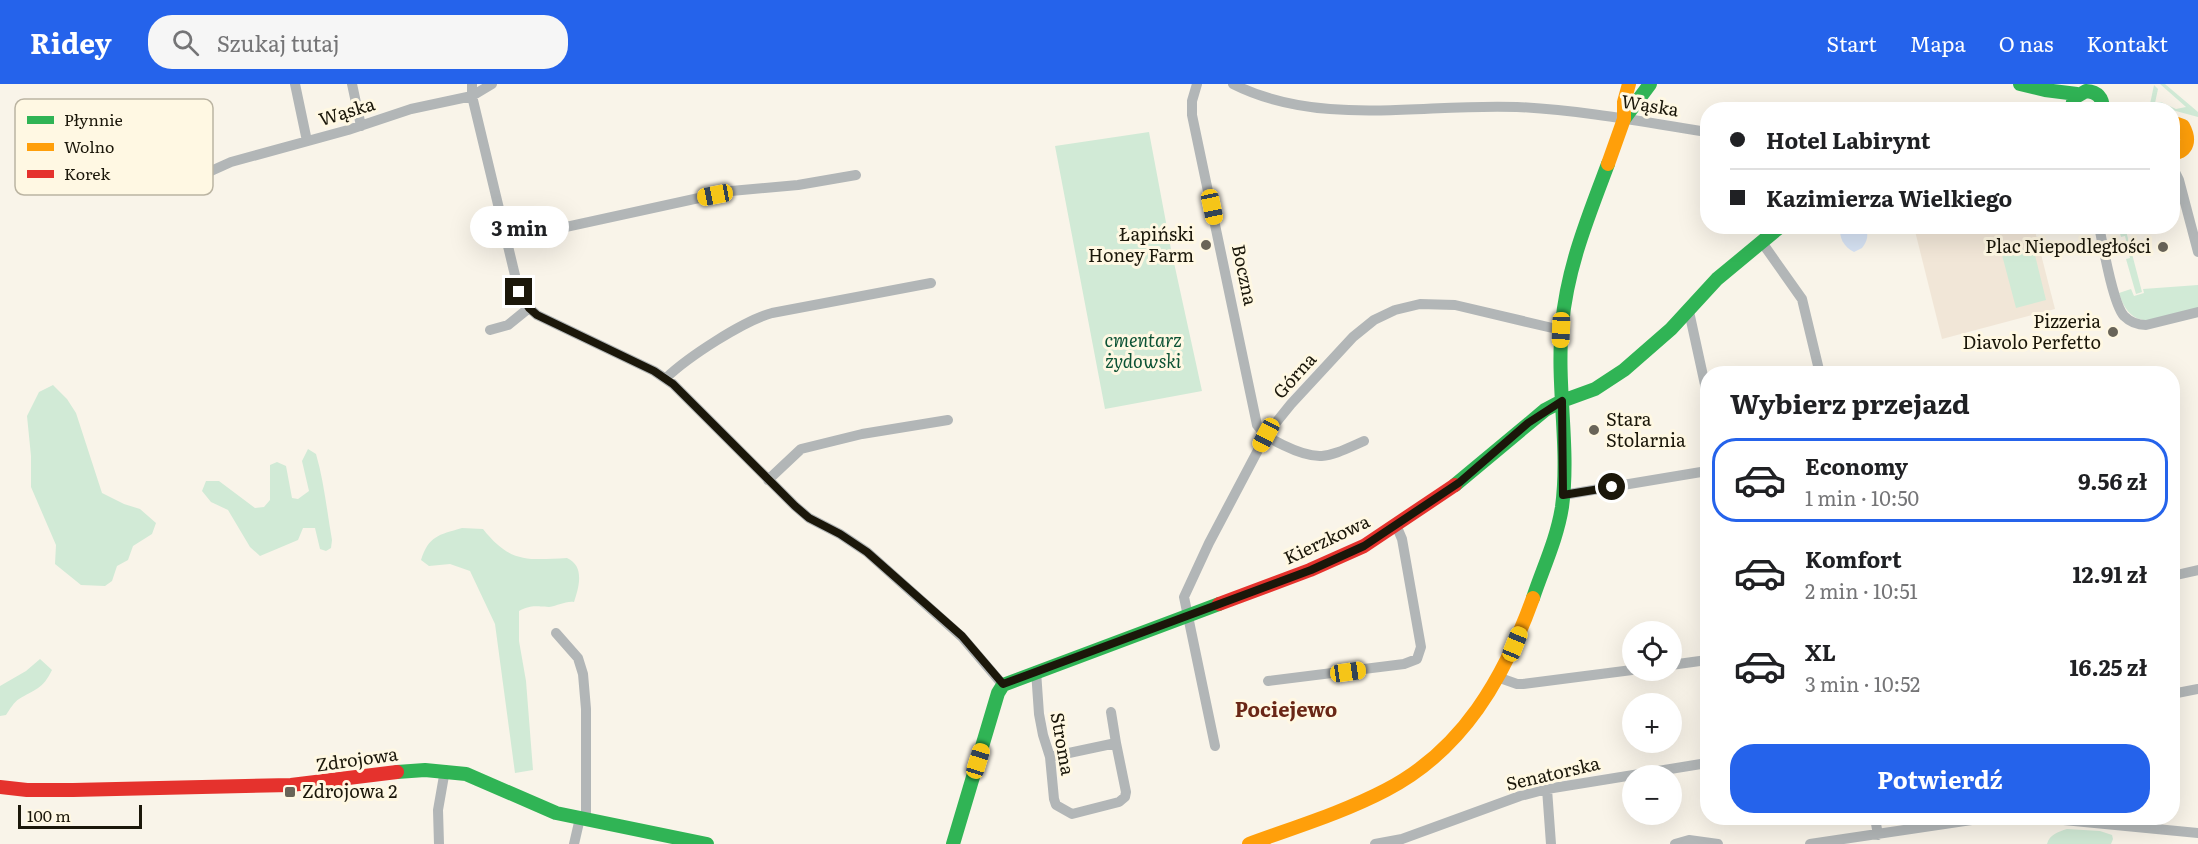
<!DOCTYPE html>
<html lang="pl">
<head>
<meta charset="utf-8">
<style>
	:root { --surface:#fff; --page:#f6f6f6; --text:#202124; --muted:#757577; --line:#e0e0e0; --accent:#2563eb }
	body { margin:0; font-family:Literata,serif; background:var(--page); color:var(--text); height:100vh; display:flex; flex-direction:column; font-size:22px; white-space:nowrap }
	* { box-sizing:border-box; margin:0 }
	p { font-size:20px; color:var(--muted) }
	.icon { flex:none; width:33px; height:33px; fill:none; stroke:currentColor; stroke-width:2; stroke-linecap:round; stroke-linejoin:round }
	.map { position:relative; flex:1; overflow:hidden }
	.side { position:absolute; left:1700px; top:282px; width:480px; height:459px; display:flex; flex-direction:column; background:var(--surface); border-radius:24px; box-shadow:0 6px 24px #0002 }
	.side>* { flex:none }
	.guide { position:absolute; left:1700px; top:18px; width:480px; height:132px; border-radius:24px; box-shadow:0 6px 24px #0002; display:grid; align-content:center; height:132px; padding:0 30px; background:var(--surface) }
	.controls { position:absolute; left:1622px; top:537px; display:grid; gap:12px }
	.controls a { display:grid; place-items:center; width:60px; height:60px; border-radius:50%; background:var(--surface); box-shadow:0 6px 24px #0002; font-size:30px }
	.scale { position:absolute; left:18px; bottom:15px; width:124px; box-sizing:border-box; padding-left:6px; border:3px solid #1b170a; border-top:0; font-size:16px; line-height:21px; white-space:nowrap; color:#1b170a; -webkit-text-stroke:4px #fff8e3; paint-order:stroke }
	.end { position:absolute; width:27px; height:27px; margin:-14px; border:8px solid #1b170a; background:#fff; box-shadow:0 0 0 3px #fff }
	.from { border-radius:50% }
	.bubble { position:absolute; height:42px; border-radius:21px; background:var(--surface); box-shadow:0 6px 24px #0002; font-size:20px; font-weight:700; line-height:42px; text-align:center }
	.car { position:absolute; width:18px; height:36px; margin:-18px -9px; border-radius:8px; box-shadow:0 0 4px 2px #0007; background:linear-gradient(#f5c518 24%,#345 0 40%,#f5c518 0 76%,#345 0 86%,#f5c518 0) }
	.guide b { display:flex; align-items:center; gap:21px; height:57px; font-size:22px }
	.guide b+b { border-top:2px solid var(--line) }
	.guide i { width:15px; height:15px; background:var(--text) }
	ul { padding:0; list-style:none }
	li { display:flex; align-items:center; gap:18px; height:84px; margin:0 12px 9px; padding:0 18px; border:3px solid transparent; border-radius:24px }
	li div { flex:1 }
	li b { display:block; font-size:22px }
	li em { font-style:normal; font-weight:700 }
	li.selected { border-color:var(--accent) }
	li>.icon { width:54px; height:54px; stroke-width:1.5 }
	h2 { padding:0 30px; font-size:27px; line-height:72px }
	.action { display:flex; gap:12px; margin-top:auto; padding:12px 30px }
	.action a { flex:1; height:69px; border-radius:24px; background:var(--accent); color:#fff; font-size:24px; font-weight:700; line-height:69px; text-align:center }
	header { display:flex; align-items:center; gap:36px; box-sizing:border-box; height:84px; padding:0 30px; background:var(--accent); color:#fff }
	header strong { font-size:28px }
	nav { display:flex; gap:33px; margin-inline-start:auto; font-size:21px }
	.search { width:420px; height:54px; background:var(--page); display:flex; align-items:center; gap:15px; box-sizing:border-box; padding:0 21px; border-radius:24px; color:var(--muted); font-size:22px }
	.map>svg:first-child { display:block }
</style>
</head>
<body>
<header>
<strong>Ridey</strong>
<div class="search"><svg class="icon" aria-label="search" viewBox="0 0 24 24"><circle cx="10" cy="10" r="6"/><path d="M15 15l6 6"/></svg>Szukaj tutaj</div>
<nav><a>Start</a><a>Mapa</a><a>O nas</a><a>Kontakt</a></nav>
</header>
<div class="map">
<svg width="2198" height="760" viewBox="0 0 2198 760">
	<rect width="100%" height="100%" fill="#f9f4e9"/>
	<!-- education -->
	<path fill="#f1e6d7" d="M1914,143H2034L2055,225L1942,255Z"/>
	<!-- green -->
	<path fill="#d1ead6" d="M2160,0H2165L2198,28V33L2150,20L2154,1L2158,5L2155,19L2161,18L2176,25L2186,23Z
		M1149,48L1171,165L1202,307L1105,325L1055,62Z
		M2118,143H2125L2142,208L2136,210L2126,175L2130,174L2125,152L2121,153Z
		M2033,163L2046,216L2016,224L2002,171Z
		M2198,201V225C2165,233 2132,253 2119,209L2131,205L2134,212L2144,209L2143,205Z
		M53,301L67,315L76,329L102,409L124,420L140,425L156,439L152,450L133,462L128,476L117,482L112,497L105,502L81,501L55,480L56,461L31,403V372L27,332L39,308Z
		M308,365L316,370C324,397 327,428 332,456L331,464L326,467L320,465L315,444H303L298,456L260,472L250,463L228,426L211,418L202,407L206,397H219L255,424L264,423L270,416V381L277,378L286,382L292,414L298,415L309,407L302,377Z
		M462,444L483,445C510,479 527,476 567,474C585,482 579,503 574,518C565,517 558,522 549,523C534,523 534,520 519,527V557L526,597L533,686L515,689L495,540L470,487L450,480L429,482L421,476C429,452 438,451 462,444Z
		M40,575L52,586C43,605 35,605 19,615C14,618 10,625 6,631L0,632V602L26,587Z
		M2067,745L2100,747L2112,751L2113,755L2111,760H2047C2050,750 2058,748 2067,745Z"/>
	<!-- water -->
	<path fill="#d6e2f3" d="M1841,143H1864C1870,149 1867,158 1862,164L1854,168C1844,163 1838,153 1841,143Z"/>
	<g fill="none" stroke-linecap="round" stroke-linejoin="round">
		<!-- street -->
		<path stroke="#b2b6b7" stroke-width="10" d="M295,0L307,57
			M352,0L361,42
			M472,0V12L519,208L529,224L537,231L654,287L673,300L795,422L809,434L840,450L867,468L962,553L1003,601
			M1197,0L1192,17V31L1257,341C1264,351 1272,356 1283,361C1320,379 1328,373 1364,357
			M1233,0C1320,44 1423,19 1517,23C1581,26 1644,38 1707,48
			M2172,82L2179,96L2198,168
			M211,87L231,78L348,46L411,25L472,12L492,0
			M2099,142C2103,162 2113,220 2124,232C2130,238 2138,241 2146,241L2198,228
			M506,156L731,107L798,101L856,91
			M1761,157L1802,215L1820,290
			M1687,228L1690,232L1707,310
			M490,246L508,241L529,224
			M666,294C688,273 743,237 772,229L931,199
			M768,396L801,365L862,350L948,336
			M1563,411L1707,387
			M2172,492L2198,486
			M556,549L578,574L583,590L586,625V736
			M1671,581L1707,576
			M1036,587L1039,630L1043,651L1050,673L1054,715L1056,721L1072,730L1119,718L1125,713L1126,708L1116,659L1050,673
			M1500,594L1517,600H1523L1632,586
			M1268,597L1404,580L1417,575L1421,563L1402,455L1396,441
			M2172,610L2198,605
			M1111,628L1116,659
			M1215,662L1184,513L1209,459L1266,351L1291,320L1353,253L1374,236L1395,226L1420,220L1455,221L1561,246
			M1547,705L1551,760
			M1875,734L1878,751
			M2043,734L2198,749
			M439,760L438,726L445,686
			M574,760L580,734
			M1375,760L1402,755L1520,712L1547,705L1707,679
			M1675,760L1689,756L1718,760
			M1810,760L1985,734"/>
		<!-- fast -->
		<path stroke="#30b455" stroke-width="14" d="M2020,0L2045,6L2077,10
			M2071,26L2074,14L2086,7C2098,8 2103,14 2103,26
			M1624,35L1650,0
			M1455,401L1545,326L1562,317L1595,305L1624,286L1671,245L1717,195L1781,142
			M1533,514C1543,484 1557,455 1562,423C1570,363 1556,302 1562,241C1567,184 1588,133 1608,80
			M397,688L425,686L466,690L556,729L707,760
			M953,760L998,609L1003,601L1219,520"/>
		<!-- slow -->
		<path stroke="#ff9f0a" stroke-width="14" d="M2172,38L2183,42C2190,55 2189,67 2172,70
			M1608,80L1624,35V18L1629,0
			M1249,760C1295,743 1342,729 1386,706C1463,666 1504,594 1533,514"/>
		<!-- jam -->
		<path stroke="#e5322d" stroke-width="14" d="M1219,520L1310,486L1364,462L1455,401
			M0,703L27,706H73L291,701L397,688"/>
	</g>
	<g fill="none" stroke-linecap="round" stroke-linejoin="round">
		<!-- route -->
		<path stroke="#1b170a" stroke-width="8" d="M519,208L529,224L537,231L654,287L673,300L795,422L809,434L840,450L867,468L962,552L1003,600L1311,486L1364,462L1460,398L1528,339L1562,317L1563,411L1612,403"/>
	</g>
	<!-- markers -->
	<g fill="#696458" stroke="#fff8e3" stroke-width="2">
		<circle cx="1206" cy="161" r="6"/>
		<circle cx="2163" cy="163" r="6"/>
		<circle cx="2113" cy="248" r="6"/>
		<circle cx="1594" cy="346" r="6"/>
		<rect x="284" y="702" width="12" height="12" rx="3"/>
	</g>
	<g text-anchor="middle" stroke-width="6" stroke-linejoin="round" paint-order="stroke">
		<!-- street labels -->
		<g font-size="18" fill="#1b170a" stroke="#fff8e3">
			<text transform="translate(1650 22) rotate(9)" y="6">Wąska</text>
			<text transform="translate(347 28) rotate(-17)" y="6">Wąska</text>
			<text transform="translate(1244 191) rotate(78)" y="6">Boczna</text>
			<text transform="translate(1295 292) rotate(-48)" y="6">Górna</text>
			<text transform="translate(1327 456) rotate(-25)" y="6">Kierzkowa</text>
			<text transform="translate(1062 660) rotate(80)" y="6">Stroma</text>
			<text transform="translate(357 676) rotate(-8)" y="6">Zdrojowa</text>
			<text transform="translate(1553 690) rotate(-13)" y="6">Senatorska</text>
		</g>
		<!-- poi labels -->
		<g font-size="18" fill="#1b170a" stroke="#fff8e3" text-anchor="end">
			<text x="1194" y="157">Łapiński<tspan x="1194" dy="21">Honey Farm</tspan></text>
			<text x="2151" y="169">Plac Niepodległości</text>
			<text x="2101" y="244">Pizzeria<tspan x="2101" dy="21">Diavolo Perfetto</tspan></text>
			<text x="1606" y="342" text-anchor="start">Stara<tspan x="1606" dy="21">Stolarnia</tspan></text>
			<text x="302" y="714" text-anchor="start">Zdrojowa 2</text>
		</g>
		<!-- park labels -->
		<g font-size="18" font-style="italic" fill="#0d5335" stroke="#fff8e3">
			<text x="1143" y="263">cmentarz<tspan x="1143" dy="21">żydowski</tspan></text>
		</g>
		<!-- neighbourhood labels -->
		<g font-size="20" font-weight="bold" fill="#6a2716" stroke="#fff8e3">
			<text x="1286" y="633">Pociejewo</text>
		</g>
	</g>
	<!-- legend -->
	<rect x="15" y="15" width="198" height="96" rx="9" fill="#fff8e3" stroke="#bbb4a2" stroke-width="1.5"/>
	<rect x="27" y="32" width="27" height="8" fill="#30b455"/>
	<rect x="27" y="59" width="27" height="8" fill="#ff9f0a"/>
	<rect x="27" y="86" width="27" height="8" fill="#e5322d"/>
	<g font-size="16" fill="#1b170a">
		<text x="64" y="42">Płynnie</text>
		<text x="64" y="69">Wolno</text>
		<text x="64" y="96">Korek</text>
	</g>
</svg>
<div class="controls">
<a><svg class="icon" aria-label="locate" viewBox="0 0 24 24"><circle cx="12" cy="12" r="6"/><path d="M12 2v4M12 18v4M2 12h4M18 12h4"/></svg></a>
<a>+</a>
<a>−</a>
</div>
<div class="scale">100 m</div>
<i class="end from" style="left:1612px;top:403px"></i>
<i class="end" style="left:519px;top:208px"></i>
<div class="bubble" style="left:470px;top:122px;width:99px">3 min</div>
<i class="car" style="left:715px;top:111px;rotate:259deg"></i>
<i class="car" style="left:1212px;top:123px;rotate:168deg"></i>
<i class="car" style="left:1561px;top:246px;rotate:182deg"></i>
<i class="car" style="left:1266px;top:351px;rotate:208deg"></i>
<i class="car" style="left:1515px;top:560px;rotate:22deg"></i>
<i class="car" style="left:1348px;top:588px;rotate:82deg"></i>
<i class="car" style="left:978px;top:677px;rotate:17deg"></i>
<div class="guide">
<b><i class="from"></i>Hotel Labirynt</b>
<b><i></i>Kazimierza Wielkiego</b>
</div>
<section class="side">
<h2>Wybierz przejazd</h2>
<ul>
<li class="selected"><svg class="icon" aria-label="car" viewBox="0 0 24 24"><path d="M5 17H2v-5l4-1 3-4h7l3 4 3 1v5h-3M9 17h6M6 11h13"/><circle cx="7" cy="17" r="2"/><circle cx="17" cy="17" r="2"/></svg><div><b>Economy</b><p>1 min · 10:50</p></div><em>9.56 zł</em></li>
<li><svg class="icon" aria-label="car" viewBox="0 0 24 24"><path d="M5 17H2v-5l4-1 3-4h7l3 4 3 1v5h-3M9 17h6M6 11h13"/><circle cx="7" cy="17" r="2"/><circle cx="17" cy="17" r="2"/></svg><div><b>Komfort</b><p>2 min · 10:51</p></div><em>12.91 zł</em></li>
<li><svg class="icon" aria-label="car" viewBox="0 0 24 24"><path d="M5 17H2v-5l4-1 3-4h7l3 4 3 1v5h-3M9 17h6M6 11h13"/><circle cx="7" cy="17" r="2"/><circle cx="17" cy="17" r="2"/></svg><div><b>XL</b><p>3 min · 10:52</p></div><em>16.25 zł</em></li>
</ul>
<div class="action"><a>Potwierdź</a></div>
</section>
</div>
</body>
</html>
